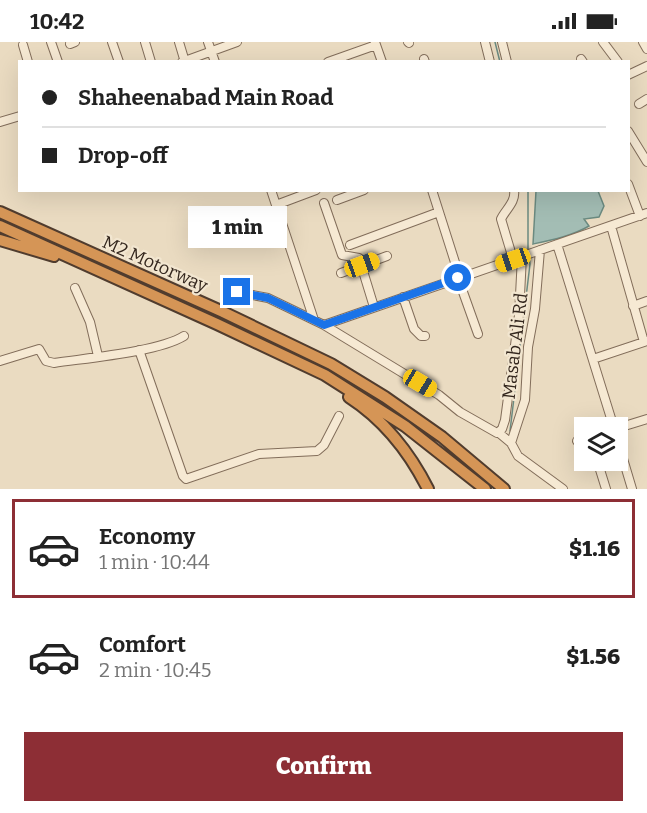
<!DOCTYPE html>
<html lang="en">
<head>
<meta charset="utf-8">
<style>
	:root { --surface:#fff; --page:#f2f2f2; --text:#222; --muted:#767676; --line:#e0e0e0; --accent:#8d2e35 }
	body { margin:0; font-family:Bitter,serif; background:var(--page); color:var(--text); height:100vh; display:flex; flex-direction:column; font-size:22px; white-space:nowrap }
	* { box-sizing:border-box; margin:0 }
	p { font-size:20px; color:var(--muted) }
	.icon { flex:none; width:33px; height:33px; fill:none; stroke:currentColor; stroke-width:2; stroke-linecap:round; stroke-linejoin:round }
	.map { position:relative; height:447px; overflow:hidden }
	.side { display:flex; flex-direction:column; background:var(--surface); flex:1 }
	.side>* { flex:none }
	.banner { position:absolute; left:18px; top:18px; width:612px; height:132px; border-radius:0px; box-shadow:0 6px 24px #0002; display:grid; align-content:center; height:132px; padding:0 24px; background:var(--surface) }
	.buttons { position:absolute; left:574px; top:375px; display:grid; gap:12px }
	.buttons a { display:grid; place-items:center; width:54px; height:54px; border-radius:0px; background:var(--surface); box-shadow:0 6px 24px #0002; font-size:30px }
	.end { position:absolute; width:27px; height:27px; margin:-14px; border:8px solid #1a73e8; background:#fff; box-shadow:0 0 0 3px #fff }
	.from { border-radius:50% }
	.bubble { position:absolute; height:42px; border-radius:0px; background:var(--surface); box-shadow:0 6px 24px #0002; font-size:20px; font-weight:800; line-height:42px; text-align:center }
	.car { position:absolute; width:18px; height:36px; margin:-18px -9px; border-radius:8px; box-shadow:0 0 4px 2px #0007; background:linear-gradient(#f5c518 24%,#345 0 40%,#f5c518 0 76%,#345 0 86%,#f5c518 0) }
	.banner b { display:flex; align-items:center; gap:21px; height:57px; font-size:22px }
	.banner b+b { border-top:2px solid var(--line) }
	.banner i { width:15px; height:15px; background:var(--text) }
	ul { padding:10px 0 0; list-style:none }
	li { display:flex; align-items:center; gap:18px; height:99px; margin:0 12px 9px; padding:0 12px; border:3px solid transparent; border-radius:0px }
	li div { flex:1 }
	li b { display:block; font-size:22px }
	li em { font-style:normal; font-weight:800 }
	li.current { border-color:var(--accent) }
	li>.icon { width:54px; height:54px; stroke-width:1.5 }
	.button { display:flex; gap:12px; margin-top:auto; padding:12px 24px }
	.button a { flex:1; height:69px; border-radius:0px; background:var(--accent); color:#fff; font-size:24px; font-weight:800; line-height:69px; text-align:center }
	.status { display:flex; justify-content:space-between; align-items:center; height:42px; padding:0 30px; background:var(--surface); direction:ltr }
	.status svg { height:16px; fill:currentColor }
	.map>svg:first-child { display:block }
</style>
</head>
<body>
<div class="status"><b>10:42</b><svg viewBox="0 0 49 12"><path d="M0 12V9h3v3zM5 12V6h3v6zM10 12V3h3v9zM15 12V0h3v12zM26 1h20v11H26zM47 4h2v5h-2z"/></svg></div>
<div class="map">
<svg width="647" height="447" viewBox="0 0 647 447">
	<rect width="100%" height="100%" fill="#eadbc1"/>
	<!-- water -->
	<path fill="#a3bdb4" stroke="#6b8a80" stroke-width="1.5" d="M536,149H598L604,164L599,175L584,177L589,184C572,194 552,198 533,202Z"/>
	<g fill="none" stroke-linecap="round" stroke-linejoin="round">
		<!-- stream -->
		<path stroke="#6b8a80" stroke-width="1.5" d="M495,0L500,20
			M528,208V148
			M510,389L530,222L529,215"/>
		<!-- minor casing -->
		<g stroke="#826d5a" stroke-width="10">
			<path id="minor" d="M51,0L58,20
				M112,0L119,20
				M145,0L151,20
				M179,0L185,20
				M208,0L215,20
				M375,0L382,20
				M408,0L409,1
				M485,0L490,20
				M502,0L507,20
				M603,0L618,20
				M643,0L647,7
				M70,2L75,0
				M23,3L28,20
				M424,17L425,20
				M581,17L583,20
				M182,20L237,0
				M328,20L376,3
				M628,33L647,24
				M639,62L647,57
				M0,80L20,74
				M628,89L647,120
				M628,142L640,174
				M271,148L314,278
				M432,148L460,236
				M337,158L364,148
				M324,161L342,213L359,216L374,265
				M276,163L316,148
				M611,184L644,300
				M557,202L614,386
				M350,203L439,170
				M513,217L501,177C506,167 516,160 514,148
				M341,231L387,214
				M458,236L478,292
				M75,246L90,280L98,314
				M237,250L268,256L324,283L439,353L460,370L497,391L502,387L505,378L519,273L522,214
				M403,255L414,287L421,294H425
				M633,264L647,259
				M324,283L647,171
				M139,308L183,434L186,437L259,412L317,409L324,403L339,374
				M593,317L647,299
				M0,319L39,307L46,319L54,321C87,316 158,310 184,294
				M618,386L647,377
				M499,391L511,401L518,414L563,447
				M577,399L585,396
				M618,400L632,447
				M511,401L525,358L528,305L535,267L540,208
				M597,418L606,447"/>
		</g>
		<!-- highway casing -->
		<g stroke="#503c2e" stroke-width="14">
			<path id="highway" d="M0,170L223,270L331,322L385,355L442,395L504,447
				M0,184L217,282L325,333L405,384L485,447
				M0,198L54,214
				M349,355C383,377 410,411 428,447"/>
		</g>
		<!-- minor -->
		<use href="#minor" stroke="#f6e9d3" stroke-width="8"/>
		<!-- highway -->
		<use href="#highway" stroke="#d59556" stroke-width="10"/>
	</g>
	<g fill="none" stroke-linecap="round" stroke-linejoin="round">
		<!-- route -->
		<path stroke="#1a73e8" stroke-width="8" d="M237,250L268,256L324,283L458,236"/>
	</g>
	<g text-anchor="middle" stroke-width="4.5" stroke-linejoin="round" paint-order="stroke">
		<!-- street labels -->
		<g font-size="18" fill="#33261d" stroke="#f2e6d0">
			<text transform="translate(155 222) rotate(24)" y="6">M2 Motorway</text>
			<text transform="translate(515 304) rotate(-83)" y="6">Masab Ali Rd</text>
		</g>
	</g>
</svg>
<div class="buttons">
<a><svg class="icon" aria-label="layers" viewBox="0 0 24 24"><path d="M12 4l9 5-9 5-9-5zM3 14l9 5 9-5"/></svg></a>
</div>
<i class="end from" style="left:458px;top:236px"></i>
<i class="end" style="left:237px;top:250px"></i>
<div class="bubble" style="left:188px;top:164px;width:99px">1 min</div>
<i class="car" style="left:513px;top:218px;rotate:251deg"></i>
<i class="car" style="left:362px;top:223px;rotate:70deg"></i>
<i class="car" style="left:420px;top:341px;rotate:121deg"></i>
<div class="banner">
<b><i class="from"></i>Shaheenabad Main Road</b>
<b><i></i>Drop-off</b>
</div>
</div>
<section class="side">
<ul>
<li class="current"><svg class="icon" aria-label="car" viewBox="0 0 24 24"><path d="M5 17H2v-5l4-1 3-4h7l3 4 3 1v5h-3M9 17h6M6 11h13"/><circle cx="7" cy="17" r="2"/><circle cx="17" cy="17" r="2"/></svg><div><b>Economy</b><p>1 min · 10:44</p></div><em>$1.16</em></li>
<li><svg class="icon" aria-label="car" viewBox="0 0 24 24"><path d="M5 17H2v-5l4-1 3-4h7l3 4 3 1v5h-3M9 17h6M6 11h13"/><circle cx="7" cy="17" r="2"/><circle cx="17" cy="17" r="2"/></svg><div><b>Comfort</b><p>2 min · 10:45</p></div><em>$1.56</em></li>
</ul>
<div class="button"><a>Confirm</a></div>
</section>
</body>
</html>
